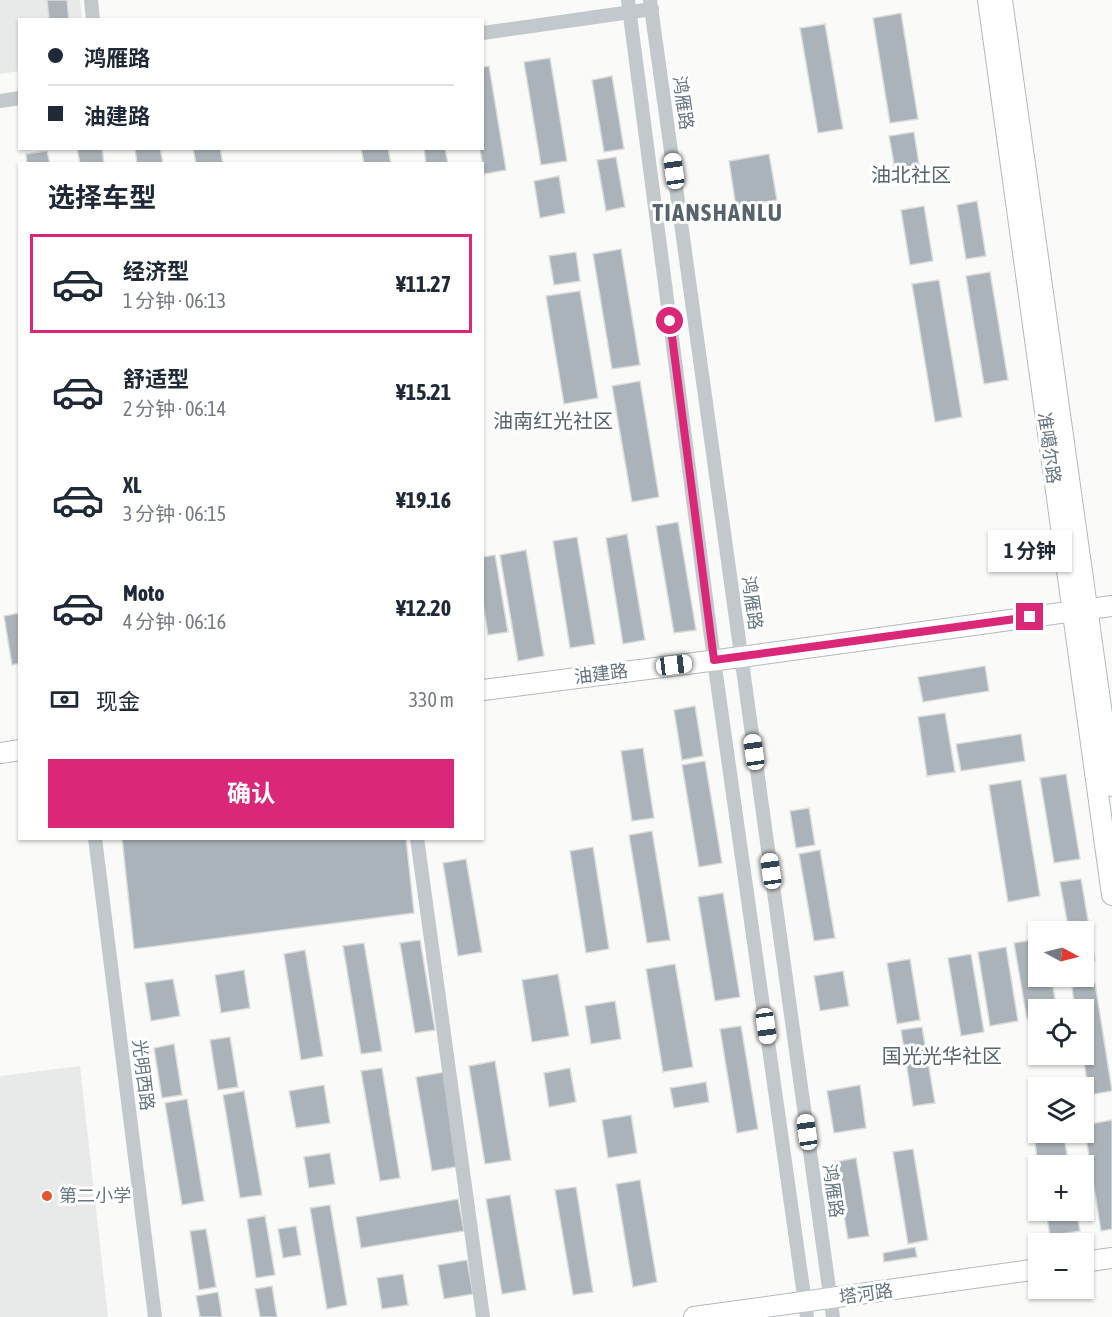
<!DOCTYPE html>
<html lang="zh">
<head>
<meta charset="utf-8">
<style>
	:root { --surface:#fff; --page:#f2f2f3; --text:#1f2937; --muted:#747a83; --line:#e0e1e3; --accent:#db2777 }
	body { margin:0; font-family:"Asap Condensed","Noto Sans SC",sans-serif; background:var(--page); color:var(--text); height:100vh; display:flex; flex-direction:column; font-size:22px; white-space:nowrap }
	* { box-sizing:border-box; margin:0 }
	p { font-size:20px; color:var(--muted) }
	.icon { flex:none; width:33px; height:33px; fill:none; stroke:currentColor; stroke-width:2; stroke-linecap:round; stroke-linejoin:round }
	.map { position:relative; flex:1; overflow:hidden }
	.details { position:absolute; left:18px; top:162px; width:466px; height:678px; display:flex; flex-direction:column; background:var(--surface); border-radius:0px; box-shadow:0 2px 4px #0004 }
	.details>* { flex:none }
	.hud { position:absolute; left:18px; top:18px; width:466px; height:132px; border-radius:0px; box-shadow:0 2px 4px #0004; display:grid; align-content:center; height:132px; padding:0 30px; background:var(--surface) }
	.needle { width:39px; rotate:97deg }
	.controls { position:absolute; left:1028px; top:921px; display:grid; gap:12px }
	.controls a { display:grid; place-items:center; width:66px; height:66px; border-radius:0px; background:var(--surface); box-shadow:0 2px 4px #0004; font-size:30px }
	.end { position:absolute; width:27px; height:27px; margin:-14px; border:8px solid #db2777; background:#fff; box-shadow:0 0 0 3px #fff }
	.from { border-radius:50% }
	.bubble { position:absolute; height:42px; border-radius:0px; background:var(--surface); box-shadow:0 2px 4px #0004; font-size:20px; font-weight:700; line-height:42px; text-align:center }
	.car { position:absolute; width:18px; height:36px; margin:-18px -9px; border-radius:8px; box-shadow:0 0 4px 2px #0007; background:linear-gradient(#fff 24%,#345 0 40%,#fff 0 76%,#345 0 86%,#fff 0) }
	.hud b { display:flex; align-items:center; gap:21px; height:57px; font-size:22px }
	.hud b+b { border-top:2px solid var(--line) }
	.hud i { width:15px; height:15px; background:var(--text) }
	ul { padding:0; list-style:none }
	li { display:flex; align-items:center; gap:18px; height:99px; margin:0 12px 9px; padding:0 18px; border:3px solid transparent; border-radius:0px }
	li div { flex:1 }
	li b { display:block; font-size:22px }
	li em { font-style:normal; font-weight:700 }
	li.active { border-color:var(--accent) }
	li>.icon { width:54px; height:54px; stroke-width:1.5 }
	h2 { padding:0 30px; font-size:27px; line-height:72px }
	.pay { display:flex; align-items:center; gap:15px; height:66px; padding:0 30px; font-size:22px }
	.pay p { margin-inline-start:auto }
	.button { display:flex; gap:12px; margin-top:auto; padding:12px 30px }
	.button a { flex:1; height:69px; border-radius:0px; background:var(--accent); color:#fff; font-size:24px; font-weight:700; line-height:69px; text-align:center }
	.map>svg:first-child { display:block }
</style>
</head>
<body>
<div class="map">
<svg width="1112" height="1317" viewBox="0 0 1112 1317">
	<rect width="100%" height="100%" fill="#fafaf8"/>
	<!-- built -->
	<path fill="#e8e9e9" d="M0,0H80L82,19L20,20L19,71L0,74Z
		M80,1066L108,1317H0V1076Z"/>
	<!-- building -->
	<path fill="#aab3b9" stroke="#dcdcda" stroke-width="1.5" d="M47,0H67L69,20H49Z
		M901,13L918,119L890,123L873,18Z
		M825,24L843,129L818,133L800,28Z
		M550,58L567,161L541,165L524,62Z
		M489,66L506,170L484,174L480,148H483V67Z
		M612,76L624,149L604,152L592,80Z
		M914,132L920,171L896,175L889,136Z
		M77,148H102L104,164H80Z
		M135,148H160L163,164H137Z
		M193,148H220L223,164H196Z
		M361,148H388L391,164H364Z
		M424,148H445L448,164H426Z
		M47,151L50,164H27L26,154Z
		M769,154L777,200L736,207L729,161Z
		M616,157L625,207L606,211L597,160Z
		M559,176L565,213L540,218L534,181Z
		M977,201L986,256L966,259L957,205Z
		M924,206L933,261L910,265L901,210Z
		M621,249L640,365L612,369L593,254Z
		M576,252L580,281L554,285L549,256Z
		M990,272L1008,380L984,384L966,276Z
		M939,280L962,417L935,422L912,284Z
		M580,291L598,398L564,404L546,296Z
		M640,381L659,497L632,502L612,386Z
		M678,522L696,630L674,633L656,526Z
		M627,534L645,640L623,644L606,538Z
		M577,537L595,644L570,648L553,541Z
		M526,550L544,656L518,661L500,555Z
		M495,555L508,632L488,635L483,602V557Z
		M20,613V663L12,665L4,616Z
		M985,666L989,691L923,702L918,677Z
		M695,706L703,756L682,760L674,710Z
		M945,713L955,772L927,776L918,717Z
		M1021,734L1025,761L961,771L956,744Z
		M643,748L654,818L632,821L621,751Z
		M705,761L722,863L699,867L682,765Z
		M1066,774L1080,859L1054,863L1040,778Z
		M1021,780L1040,896L1008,902L989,785Z
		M809,808L815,845L796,848L790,811Z
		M652,831L670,940L647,943L629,835Z
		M122,838H406L414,913L134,949Z
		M593,847L609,949L586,953L570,851Z
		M820,850L835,938L814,941L799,854Z
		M466,859L482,952L458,956L443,863Z
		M1081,879L1095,961L1083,963V932H1069L1060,882Z
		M723,893L740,997L715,1001L698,897Z
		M1038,939V976H1051L1057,1010H1038V1017L1027,1019L1014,943Z
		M420,940L435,1030L415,1033L400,943Z
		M364,943L382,1051L361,1054L343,946Z
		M1006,947L1018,1021L990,1026L978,952Z
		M305,950L323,1056L301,1060L284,954Z
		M971,954L984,1032L961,1036L948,958Z
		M910,959L920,1020L897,1024L887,963Z
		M675,964L693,1067L663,1072L646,969Z
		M244,970L250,1008L221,1013L215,975Z
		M843,971L849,1006L820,1011L814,976Z
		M558,974L569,1036L532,1042L522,980Z
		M173,979L180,1016L151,1021L145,983Z
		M1095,983L1112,1091L1089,1095L1083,1054V1010H1075L1072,987Z
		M615,1001L621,1039L591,1044L585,1006Z
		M741,1026L758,1129L737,1133L720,1029Z
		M922,1027L935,1103L913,1106L901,1030Z
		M230,1037L238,1087L218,1090L210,1040Z
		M174,1044L182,1095L162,1098L154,1048Z
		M495,1061L511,1160L485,1164L469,1066Z
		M382,1068L400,1178L380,1181L361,1071Z
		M570,1068L576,1102L549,1107L544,1073Z
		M445,1072L461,1166L432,1171L416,1077Z
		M706,1082L709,1102L674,1108L670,1088Z
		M324,1085L330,1123L296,1128L289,1091Z
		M860,1085L866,1128L834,1133L827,1091Z
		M244,1091L262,1195L240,1198L223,1095Z
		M187,1099L204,1201L182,1205L165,1103Z
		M631,1115L637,1153L608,1158L602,1120Z
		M1112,1120V1229L1101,1231L1084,1125Z
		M1051,1132H1063L1069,1166H1038L1034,1135Z
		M913,1149L928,1240L908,1244L893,1152Z
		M330,1153L335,1184L309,1188L304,1157Z
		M856,1158L869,1236L848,1239L835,1162Z
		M640,1180L657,1282L633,1287L616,1184Z
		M576,1187L593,1292L573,1295L555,1190Z
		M510,1195L526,1290L502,1294L486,1199Z
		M458,1199L464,1231L361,1248L356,1217Z
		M330,1205L347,1305L327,1309L310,1208Z
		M1046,1210H1076L1080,1231L1050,1236Z
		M265,1216L275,1275L256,1278L247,1219Z
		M296,1226L301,1255L283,1258L278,1229Z
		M206,1229L216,1287L199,1290L190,1231Z
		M915,1247L917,1257L884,1262L883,1253Z
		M467,1260L473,1294L444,1299L438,1265Z
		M403,1274L408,1305L382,1309L377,1278Z
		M272,1286L277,1317H260L255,1289Z
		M218,1292L222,1317H200L196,1296Z"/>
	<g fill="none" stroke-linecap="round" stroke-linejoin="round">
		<!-- secondary casing -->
		<g stroke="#b3babf" stroke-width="22">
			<path id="secondary" d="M988,0L1112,895
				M1002,0L1112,786
				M483,690L741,657L1112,606
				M0,753L20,750
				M1083,1262L1112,1258
				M694,1317L1038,1269"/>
		</g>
		<!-- street -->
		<path stroke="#c3c8cc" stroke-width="14" d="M91,0L93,20
			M628,0L714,660L807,1317
			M650,0L833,1317
			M483,33L652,9
			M0,101L20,98
			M95,838L155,1317
			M417,838L483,1317"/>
		<!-- secondary -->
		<use href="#secondary" stroke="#fff" stroke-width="20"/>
	</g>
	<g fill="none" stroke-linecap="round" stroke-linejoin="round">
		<!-- route -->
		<path stroke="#db2777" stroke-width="8" d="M670,321L714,660L1030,617"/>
	</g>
	<!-- markers -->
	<circle fill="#e4572e" stroke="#fff" stroke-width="2" cx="47" cy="1196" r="6"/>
	<g text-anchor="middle" stroke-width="6" stroke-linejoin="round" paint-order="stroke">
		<!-- street labels -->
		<g font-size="18" fill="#657683" stroke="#fff">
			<text transform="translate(683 103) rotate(82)" y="6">鸿雁路</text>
			<text transform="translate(1049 448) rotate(82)" y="6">准噶尔路</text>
			<text transform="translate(752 603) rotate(82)" y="6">鸿雁路</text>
			<text transform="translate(601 674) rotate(-7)" y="6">油建路</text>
			<text transform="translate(143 1075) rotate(83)" y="6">光明西路</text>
			<text transform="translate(833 1191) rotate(82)" y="6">鸿雁路</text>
			<text transform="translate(866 1294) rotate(-8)" y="6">塔河路</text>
		</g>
		<!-- poi labels -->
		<g font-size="18" fill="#657683" stroke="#fff" text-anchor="start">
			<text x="59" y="1202">第二小学</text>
		</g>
		<!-- neighbourhood labels -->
		<g font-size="20" fill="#57646e" stroke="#fff">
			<text x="911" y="182">油北社区</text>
			<text x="553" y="428">油南红光社区</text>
			<text x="942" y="1063">国光光华社区</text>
		</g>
		<!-- district labels -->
		<g font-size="24" font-weight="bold" letter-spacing="1.5" fill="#57646e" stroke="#fff">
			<text x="718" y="221">TIANSHANLU</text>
		</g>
	</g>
</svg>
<div class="controls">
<a><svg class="needle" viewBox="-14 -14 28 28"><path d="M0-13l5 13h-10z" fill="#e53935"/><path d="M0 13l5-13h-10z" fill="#747a83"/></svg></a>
<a><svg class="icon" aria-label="locate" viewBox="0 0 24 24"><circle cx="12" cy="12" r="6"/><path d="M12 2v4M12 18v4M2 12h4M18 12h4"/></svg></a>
<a><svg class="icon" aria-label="layers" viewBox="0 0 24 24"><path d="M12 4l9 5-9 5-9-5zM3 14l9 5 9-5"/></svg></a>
<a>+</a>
<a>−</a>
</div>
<i class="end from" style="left:670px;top:321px"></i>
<i class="end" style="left:1030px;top:617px"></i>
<div class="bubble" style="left:988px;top:530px;width:84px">1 分钟</div>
<i class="car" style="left:674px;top:171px;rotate:352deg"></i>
<i class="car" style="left:674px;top:665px;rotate:83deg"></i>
<i class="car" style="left:754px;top:752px;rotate:352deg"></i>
<i class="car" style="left:771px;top:871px;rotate:352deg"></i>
<i class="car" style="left:766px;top:1026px;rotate:172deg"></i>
<i class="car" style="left:807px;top:1132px;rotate:352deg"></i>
<div class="hud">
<b><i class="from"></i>鸿雁路</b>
<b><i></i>油建路</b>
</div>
<section class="details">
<h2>选择车型</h2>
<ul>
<li class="active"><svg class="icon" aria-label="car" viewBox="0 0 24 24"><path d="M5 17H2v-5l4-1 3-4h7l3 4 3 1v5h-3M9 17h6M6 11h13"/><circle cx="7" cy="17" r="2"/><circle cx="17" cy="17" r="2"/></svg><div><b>经济型</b><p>1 分钟 · 06:13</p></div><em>¥11.27</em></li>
<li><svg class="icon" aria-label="car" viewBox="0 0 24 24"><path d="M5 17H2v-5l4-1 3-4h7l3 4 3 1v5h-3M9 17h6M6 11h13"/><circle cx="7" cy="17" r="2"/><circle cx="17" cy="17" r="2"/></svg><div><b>舒适型</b><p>2 分钟 · 06:14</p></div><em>¥15.21</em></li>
<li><svg class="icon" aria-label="car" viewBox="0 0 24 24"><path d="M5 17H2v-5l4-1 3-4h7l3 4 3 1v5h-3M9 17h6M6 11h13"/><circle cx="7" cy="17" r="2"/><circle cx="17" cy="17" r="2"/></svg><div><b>XL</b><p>3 分钟 · 06:15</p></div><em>¥19.16</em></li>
<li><svg class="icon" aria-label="car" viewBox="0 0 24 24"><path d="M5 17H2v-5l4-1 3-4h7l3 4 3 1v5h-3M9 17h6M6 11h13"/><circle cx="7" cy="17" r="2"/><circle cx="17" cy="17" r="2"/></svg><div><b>Moto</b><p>4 分钟 · 06:16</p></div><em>¥12.20</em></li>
</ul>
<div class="pay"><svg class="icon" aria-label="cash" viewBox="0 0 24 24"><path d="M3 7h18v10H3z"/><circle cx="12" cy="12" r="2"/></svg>现金<p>330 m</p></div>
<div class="button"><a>确认</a></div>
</section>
</div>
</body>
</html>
